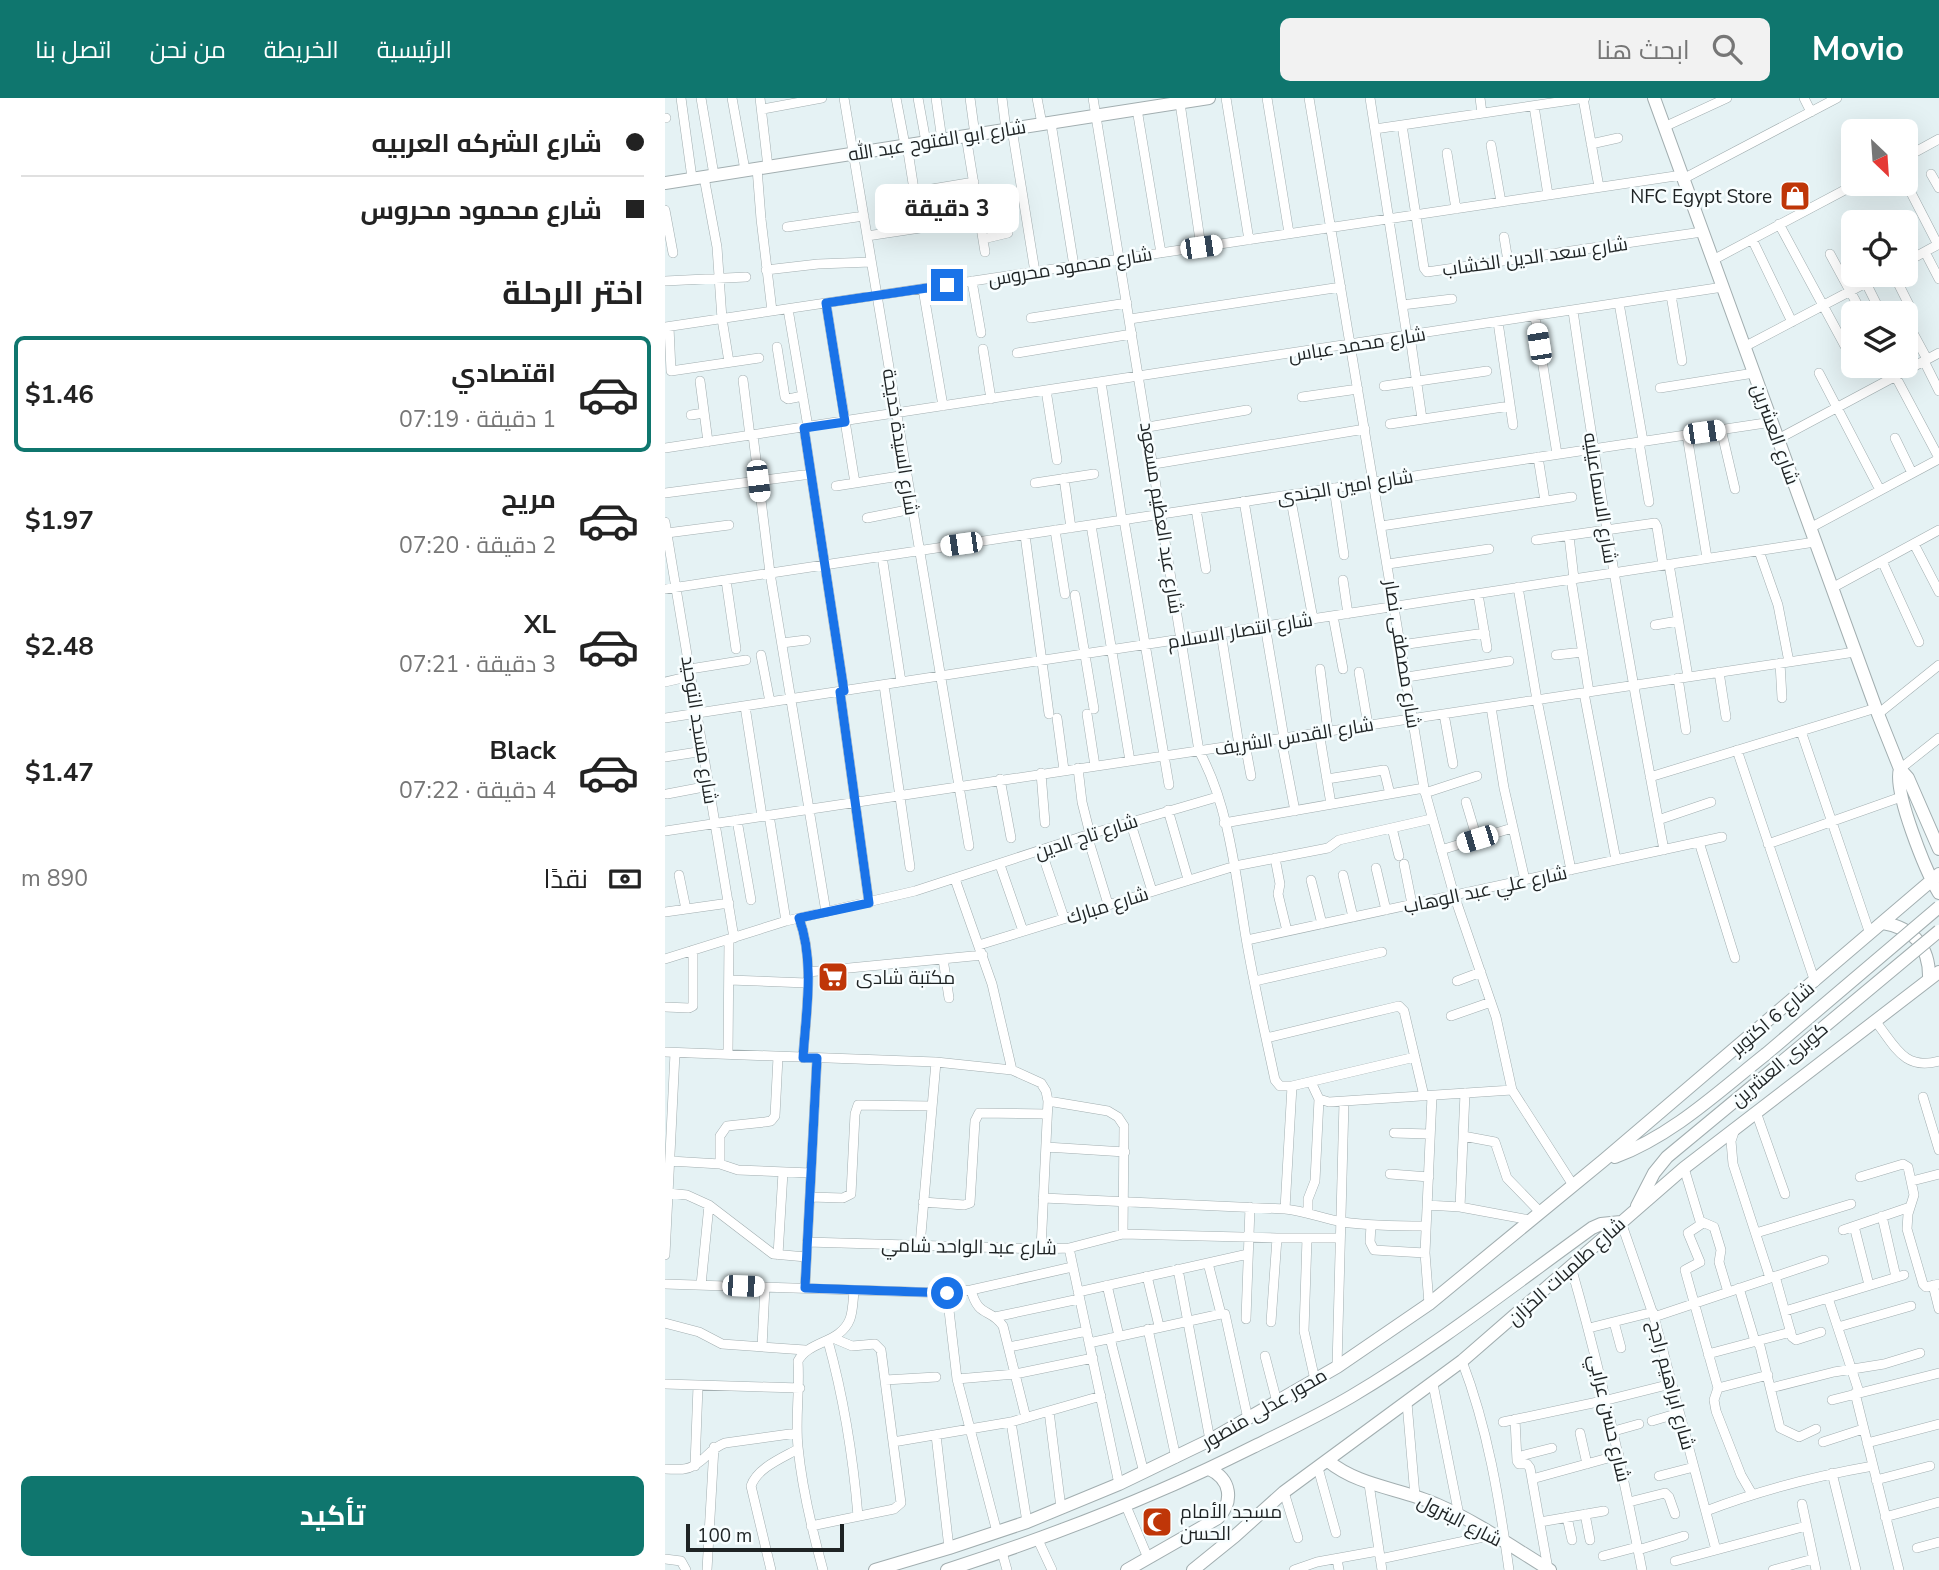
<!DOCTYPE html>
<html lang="ar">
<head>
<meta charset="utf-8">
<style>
	:root { --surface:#fff; --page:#f2f2f2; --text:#222; --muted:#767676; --line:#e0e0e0; --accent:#0f766e }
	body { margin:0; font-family:"Nunito Sans",Cairo,sans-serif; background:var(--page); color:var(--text); direction:rtl; height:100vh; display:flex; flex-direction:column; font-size:26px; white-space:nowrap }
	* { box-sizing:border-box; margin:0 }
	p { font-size:23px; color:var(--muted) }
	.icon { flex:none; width:38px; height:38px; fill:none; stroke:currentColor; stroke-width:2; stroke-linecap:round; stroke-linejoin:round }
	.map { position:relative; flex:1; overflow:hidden; direction:ltr }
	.side { display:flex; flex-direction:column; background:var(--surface); width:665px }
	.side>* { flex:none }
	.hud { display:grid; align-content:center; height:154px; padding:0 21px; background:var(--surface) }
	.needle { width:46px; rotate:155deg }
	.buttons { position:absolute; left:1176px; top:21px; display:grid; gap:14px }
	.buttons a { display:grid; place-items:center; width:77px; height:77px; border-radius:10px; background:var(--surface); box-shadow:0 7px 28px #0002; font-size:35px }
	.scale { position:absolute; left:21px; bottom:18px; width:158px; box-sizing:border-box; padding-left:7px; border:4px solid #1e2324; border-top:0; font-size:19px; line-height:24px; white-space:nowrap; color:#1e2324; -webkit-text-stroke:5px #f8feff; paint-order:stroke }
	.end { position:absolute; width:32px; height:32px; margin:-16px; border:9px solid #1a73e8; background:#fff; box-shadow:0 0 0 4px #fff }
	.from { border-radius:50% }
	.bubble { position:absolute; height:49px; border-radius:10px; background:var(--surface); box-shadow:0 7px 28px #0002; font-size:23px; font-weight:700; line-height:49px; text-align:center; direction:rtl }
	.car { position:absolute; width:21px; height:42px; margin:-21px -10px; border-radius:9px; box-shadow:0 0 5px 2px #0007; background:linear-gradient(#fff 24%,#345 0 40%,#fff 0 76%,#345 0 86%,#fff 0) }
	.hud b { display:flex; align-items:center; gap:24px; height:66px; font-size:26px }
	.hud b+b { border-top:2px solid var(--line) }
	.hud i { width:18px; height:18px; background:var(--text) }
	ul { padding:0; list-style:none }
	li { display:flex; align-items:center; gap:21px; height:116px; margin:0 14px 10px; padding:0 7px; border:4px solid transparent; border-radius:10px }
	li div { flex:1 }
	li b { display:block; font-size:26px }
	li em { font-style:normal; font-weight:700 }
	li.on { border-color:var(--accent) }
	li>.icon { width:63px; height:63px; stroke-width:1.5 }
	h2 { padding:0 21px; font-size:32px; line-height:84px }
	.pay { display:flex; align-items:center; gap:18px; height:77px; padding:0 21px; font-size:26px }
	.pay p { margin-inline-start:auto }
	.button { display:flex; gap:14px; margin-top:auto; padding:14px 21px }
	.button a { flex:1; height:80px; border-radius:10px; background:var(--accent); color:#fff; font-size:28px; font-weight:700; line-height:80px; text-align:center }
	header { display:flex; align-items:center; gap:42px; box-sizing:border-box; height:98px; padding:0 35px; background:var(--accent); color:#fff }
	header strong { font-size:33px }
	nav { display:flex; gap:38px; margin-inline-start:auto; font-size:24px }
	.search { width:490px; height:63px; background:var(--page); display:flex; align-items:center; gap:18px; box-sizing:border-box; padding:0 24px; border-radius:10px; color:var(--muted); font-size:26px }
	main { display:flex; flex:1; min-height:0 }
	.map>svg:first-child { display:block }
</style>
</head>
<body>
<header>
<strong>Movio</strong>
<div class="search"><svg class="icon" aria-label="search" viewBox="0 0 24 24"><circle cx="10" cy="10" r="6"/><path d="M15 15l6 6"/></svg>ابحث هنا</div>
<nav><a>الرئيسية</a><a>الخريطة</a><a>من نحن</a><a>اتصل بنا</a></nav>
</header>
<main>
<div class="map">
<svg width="1274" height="1472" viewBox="0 0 1274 1472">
	<rect width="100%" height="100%" fill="#e5f2f4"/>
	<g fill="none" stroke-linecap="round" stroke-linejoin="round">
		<!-- street casing -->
		<g stroke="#a2aeb0" stroke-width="10">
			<path id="street" d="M16,0L27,80
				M36,0L49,77
				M67,0L80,72
				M95,0L103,69
				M179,0L304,748
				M231,0L240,47
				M253,0L261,44
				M271,0L277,42
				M305,0L310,37
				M337,0L341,32
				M372,0L377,26
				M428,0L534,653C564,707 571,779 581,840C589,887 600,935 610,982L615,988H627L750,959
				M561,0L584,142
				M602,0L624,135
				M644,0L759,690L789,797L831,919L847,992L908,1087
				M705,0L742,238
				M815,0L817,15
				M918,0L934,89
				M1139,0L1146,14
				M515,5L536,149
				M869,8L883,97
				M98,11L157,0
				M472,11L496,155
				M0,20H1
				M386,25L409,168
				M737,27L759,170L762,174L1037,134
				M999,29L1062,0
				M347,31L370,174
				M710,31L920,0
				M301,38L320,154
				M926,46L953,40
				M242,47L255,130
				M826,47L836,104
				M782,55L791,111
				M1241,59L1274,41
				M92,70L96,121L107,213
				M1266,76L1274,90
				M39,79L52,149L57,221L64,264
				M1018,81L1172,0
				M1241,85L1273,147
				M249,94L309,84
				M0,112L8,155
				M1114,126L1180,248
				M122,129L199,118
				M202,138L315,121
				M839,139L843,163
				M318,141L343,135
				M1087,141L1127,224
				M1260,154L1274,181
				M1165,156L1197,215
				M1048,162L1191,86
				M1241,164L1274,146
				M101,172L153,166L206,164
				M1229,177L1245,209
				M0,183L81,179
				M307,183L316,235
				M1201,185L1216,215
				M258,191L278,308
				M1006,197L1017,263
				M161,205L190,385
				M954,205L978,343
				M737,207L787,201
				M123,211L143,329
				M908,213C934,393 965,573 999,752
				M870,218L892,356
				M366,220L462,205
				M465,221L676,189
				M833,224L848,327
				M1242,224L1262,261
				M0,229L1017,77
				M4,229L6,273L94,260
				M745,238L757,321
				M112,249L120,299L123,301L138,298
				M1079,249L1216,177
				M318,251L326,301
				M352,255L467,236
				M1259,263L1274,293
				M1225,268L1274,360
				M1154,275L1215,392
				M78,282L85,338
				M35,283L43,344
				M436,284L457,422
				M719,288L822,273
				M995,290L1089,275
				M381,292L392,362
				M637,299L693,291
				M26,317L39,315
				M725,326L845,308
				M483,329L582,312
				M139,330L179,593
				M1056,331L1070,391
				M88,337L105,475L161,814
				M1022,337L1042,460
				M1230,340L1247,375
				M1113,341L1274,255
				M974,344L984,404
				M0,350L1058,189
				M873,359L880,403
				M489,366L700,331
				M399,380L406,430
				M370,385L429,376
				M171,388L241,377
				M669,390L679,457
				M0,395L146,376
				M625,397L648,521
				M579,403L619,640
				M531,411L541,471
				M202,420L247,411
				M459,422L504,687
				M0,424L69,840
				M426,427L465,663
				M716,428L907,399
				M1145,430L1274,361
				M390,432L400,496
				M2,435L64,427
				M360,437L384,616
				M904,438L909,481
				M871,442L990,425L992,429L998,467
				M1249,446L1274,494
				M1094,453L1113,507L1124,564
				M217,458L236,584
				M1217,463L1254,544
				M723,466L824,451
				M1004,466L1023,579
				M906,481L924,594
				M61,482L71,551
				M678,482L683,516
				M853,489L872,602L906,772
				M1167,490L1274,432
				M0,491L1107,324
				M813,496L822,550
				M410,497L429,611
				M668,518L678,571
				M990,527L1013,523
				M556,535L574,647
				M117,545L141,542
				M736,547L820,535
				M96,557L105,604
				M891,557L918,554
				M1115,565L1117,600
				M25,571L81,562
				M655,571L663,633
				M694,574L703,627
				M1054,574L1061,619
				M742,579L844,563
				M1013,580L1021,632
				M0,584L26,578
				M219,587L245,769
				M175,594L204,805
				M919,595L951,762
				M80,608L97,718
				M826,609L839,690L860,782
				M422,616L430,668
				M779,616L788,666
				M1213,616L1274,567
				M0,620L1150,444
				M392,620L399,672
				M1136,633L1205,836
				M654,634L666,706
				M616,640L630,713
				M580,646L586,678
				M1072,652L1150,884
				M0,659L39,653
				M413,670L417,704L425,736
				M1235,671L1274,640
				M376,675L380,725
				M985,679L1211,610
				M335,681L346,740
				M662,681L719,672L725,696
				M760,695L812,678
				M2,696L44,688
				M801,704L812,741
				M503,712L523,781
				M104,717L121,823
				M72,722L86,802
				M993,722L1046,704
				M465,723L487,793
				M559,725L759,690
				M727,730L734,758
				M0,733L1190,554
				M422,737L443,806
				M1034,744L1070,860
				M1103,746L1236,699
				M376,752L399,820
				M776,752L847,730
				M610,760L615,786L613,796L622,833
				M739,766L747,806
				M335,767L358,833
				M711,770L721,812
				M14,777L21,811
				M678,777L688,819
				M290,781L327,886L347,972
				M646,782L657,826
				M0,814L64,805
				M134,820C150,864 141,913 138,960
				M582,842L1057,739
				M314,847L570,768L663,750L674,742L766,721
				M0,861L121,823L250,793L422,737L552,699
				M278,861L284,900
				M143,874L318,857
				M64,882L142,885
				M590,883L717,854
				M792,883L816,874
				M0,909L24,910L28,908V852
				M786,918L826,904
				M1211,924C1230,948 1239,973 1274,963
				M601,940L734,908L739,913L759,998
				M0,954L271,964L347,972L376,985L381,993L383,1003L376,1151
				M63,956L64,841
				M646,984L654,1001L664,1004L847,992
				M1258,999L1274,1052
				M383,1003L443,1013L453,1019L459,1028L458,1136
				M1091,1014L1120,1096
				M1070,1031L1066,1043L1068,1066L1105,1180
				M729,1035L765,1036
				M798,1038L830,1044L842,1080L875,1114
				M381,1049L460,1054
				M5,1063L55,1066L73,1072L146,1075
				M55,1066V1038L62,1028L100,1024L106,1023L110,1018L113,959
				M1019,1070L1035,1123L1049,1129L1056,1152L1054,1164L1063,1194
				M725,1076L764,1079
				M1195,1079L1238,1066L1243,1069L1249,1097L1243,1116L1242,1131L1258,1186L1261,1189L1274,1186
				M1247,1083L1274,1076
				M3,1095L22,1097L44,1107L108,1156L141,1159
				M145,1099L178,1100L186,1096L190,1016L193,1007L267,1008
				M378,1100L620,1111C640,1113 659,1121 678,1124C706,1128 733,1128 761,1128
				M258,1104L299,1107L305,1105L310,1023L314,1015L382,1016
				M762,1107L795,1109L865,1122
				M795,1109L800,995
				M620,1111L627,988
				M643,1114V1101L650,1083L654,1001
				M1217,1118L1231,1179
				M956,1124L989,1219L1051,1452
				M1038,1125L1023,1135L1035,1164L1020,1172L1053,1290L1049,1302L1051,1313L1076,1377L1087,1396
				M706,1127L705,1144L709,1152L760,1155
				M1189,1128L1204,1187
				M1178,1132L1245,1109
				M1091,1135L1186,1106
				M642,1140L639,1233L650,1282
				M142,1144L376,1151L404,1150L458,1136L612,1140H674
				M255,1147L271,964
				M404,1150L454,1386
				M0,1157L10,955
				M113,1157L118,1074
				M543,1165L556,1216H560L583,1321
				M906,1169C935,1269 957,1370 977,1472
				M513,1171L545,1342
				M482,1178L494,1228
				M1110,1178L1127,1239L1131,1242L1156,1234
				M0,1186L282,1195L306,1192L407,1169
				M36,1187L44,1107
				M442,1187L454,1238
				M1268,1187L1274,1211
				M140,1190L152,960
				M1074,1190L1089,1240L1095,1248L1115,1330L1134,1339L1151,1331
				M306,1192C314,1221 325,1209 338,1228L361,1320
				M413,1194L583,1156
				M282,1195L292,1281L332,1434
				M1163,1200L1194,1294
				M764,1206L760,1155L767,998
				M1120,1213L1239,1177
				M330,1219L414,1201
				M989,1219L1159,1162
				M581,1221L585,1109
				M606,1224L612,1140
				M949,1224L956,1250
				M0,1225L34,1234L57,1246L140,1252
				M1173,1229L1246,1208
				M924,1230L988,1214
				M483,1231L511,1360
				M445,1240L479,1375
				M163,1243C179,1301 188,1358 193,1418
				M424,1245L556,1216
				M97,1249L100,1189
				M344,1249L422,1233
				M1043,1256L1126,1234
				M600,1258L612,1304
				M797,1263C823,1331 834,1400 844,1472
				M672,1269L679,1004
				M292,1281L350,1276L428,1260
				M220,1282L271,1279
				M0,1286L135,1290
				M768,1286L794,1417
				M1053,1290L1103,1277
				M1106,1290L1169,1274L1219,1266L1255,1255
				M1190,1295L1234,1472
				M1167,1302L1274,1275
				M742,1305L750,1398
				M384,1313L396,1410
				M850,1321L852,1363L854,1366H862L865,1370L883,1471
				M987,1323L1014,1315
				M346,1324L362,1424
				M838,1324L942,1302L1006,1286
				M949,1333L974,1326
				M915,1335L922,1366
				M271,1337L284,1450
				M228,1344L346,1324L436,1298
				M1158,1344L1198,1331
				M1202,1345L1274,1326
				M852,1359L887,1350
				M30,1368L33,1288
				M653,1370L671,1435
				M0,1371C9,1371 20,1373 28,1368C42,1361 44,1351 60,1345L132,1335
				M1167,1375L1191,1472
				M994,1378L1029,1369
				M867,1381L954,1357
				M1211,1382L1265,1368
				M704,1386L717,1472
				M619,1394L633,1440
				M964,1404L1000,1395L1004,1399L1010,1416
				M1137,1406L1151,1472
				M461,1408L483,1460
				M1041,1413C1096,1392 1150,1378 1208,1368
				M920,1416L925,1442
				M902,1419L907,1442
				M1220,1419L1274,1404
				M875,1424L939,1413
				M146,1428L229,1411L236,1405L216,1252L210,1246L187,1248L168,1240
				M373,1442L387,1472
				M1252,1450L1274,1444
				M973,1452L1019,1438
				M337,1454L342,1472
				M938,1458L972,1449
				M0,1461L16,1463L21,1472
				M672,1461L674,1472
				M715,1461L828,1437
				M1010,1463L1141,1428
				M42,1472L49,1349
				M106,1472L86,1388C92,1370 117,1360 133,1351
				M158,1472C147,1432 137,1391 133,1349C130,1321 135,1292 133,1263C144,1242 175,1246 185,1221C188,1213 188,1202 189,1193
				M629,1472L652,1464L713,1453
				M1108,1472L1148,1461"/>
		</g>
		<!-- secondary casing -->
		<g stroke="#a2aeb0" stroke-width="14">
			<path id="secondary" d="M989,0L1213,616L1235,671L1243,680L1274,751
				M0,85L544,0
				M1235,671C1228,693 1261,774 1274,795
				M1218,825C1249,830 1265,850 1264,881
				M950,1059C1008,1037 1053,994 1101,956
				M972,1108L989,1075L1002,1059L1112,968
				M663,1363C695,1389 736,1390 773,1407C812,1424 849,1450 885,1472
				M210,1472L284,1450L362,1424L454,1386L545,1342L672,1269L764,1206L939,1062L1274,776
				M282,1472C387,1438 489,1399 588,1349C621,1333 655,1317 687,1298C771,1248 848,1187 927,1130L936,1126L956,1124
				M462,1472L553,1420C569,1403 566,1381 544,1371
				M528,1472L570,1438L619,1394L797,1263L1019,1070L1274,874"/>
		</g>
		<!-- street -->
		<use href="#street" stroke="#fff" stroke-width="9"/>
		<!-- secondary -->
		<use href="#secondary" stroke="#fff" stroke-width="12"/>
		<!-- secondary-bridge casing -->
		<g stroke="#a2aeb0" stroke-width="14" stroke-linecap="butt">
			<path id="secondary-bridge" d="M1101,956L1274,809
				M1112,968L1274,833"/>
		</g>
		<!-- secondary-bridge -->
		<use href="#secondary-bridge" stroke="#fff" stroke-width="12"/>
	</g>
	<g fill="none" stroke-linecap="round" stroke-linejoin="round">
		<!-- route -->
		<path stroke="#1a73e8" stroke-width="9" d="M282,1195L140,1190L152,960H138C141,914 150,864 134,820L204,805L175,594L179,593L139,330L180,324L161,205L282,187"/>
	</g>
	<!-- icons -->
	<defs>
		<g id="shop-square" transform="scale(1.575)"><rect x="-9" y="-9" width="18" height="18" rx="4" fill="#bf3608" stroke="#f8feff"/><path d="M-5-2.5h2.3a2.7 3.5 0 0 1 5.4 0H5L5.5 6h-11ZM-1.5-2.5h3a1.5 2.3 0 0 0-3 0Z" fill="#fff"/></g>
		<g id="supermarket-square" transform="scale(1.575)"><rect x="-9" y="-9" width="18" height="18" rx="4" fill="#bf3608" stroke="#f8feff"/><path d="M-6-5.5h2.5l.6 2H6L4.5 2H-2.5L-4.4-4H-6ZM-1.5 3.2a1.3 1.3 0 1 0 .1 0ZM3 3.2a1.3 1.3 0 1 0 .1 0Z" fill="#fff"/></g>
		<g id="mosque-square" transform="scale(1.575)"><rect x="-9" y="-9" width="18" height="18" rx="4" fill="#bf3608" stroke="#f8feff"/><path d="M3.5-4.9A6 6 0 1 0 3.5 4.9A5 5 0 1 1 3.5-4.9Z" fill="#fff"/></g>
	</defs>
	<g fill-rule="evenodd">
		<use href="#shop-square" x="1130" y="98"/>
		<use href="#supermarket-square" x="168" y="879"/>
		<use href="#mosque-square" x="492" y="1424"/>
	</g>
	<g text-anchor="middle" stroke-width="5" stroke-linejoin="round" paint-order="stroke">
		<!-- street labels -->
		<g font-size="19" fill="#1e2324" stroke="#f8feff">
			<text transform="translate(272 42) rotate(-9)" y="7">شارع ابو الفتوح عبد الله</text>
			<text transform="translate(870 158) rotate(-8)" y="7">شارع سعد الدين الخشاب</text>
			<text transform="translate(405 168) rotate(-9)" y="7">شارع محمود محروس</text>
			<text transform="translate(692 246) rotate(-9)" y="7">شارع محمد عباس</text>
			<text transform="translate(1111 336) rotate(70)" y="7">شارع العشرين</text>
			<text transform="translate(236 344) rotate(81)" y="7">شارع السيدة خديجة</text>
			<text transform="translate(680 388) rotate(-9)" y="7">شارع امين الجندى</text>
			<text transform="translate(936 400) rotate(81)" y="7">شارع الاسماعيليه</text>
			<text transform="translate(497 420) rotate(81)" y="7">شارع عبد العظيم مسعود</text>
			<text transform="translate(575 532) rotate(-9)" y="7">شارع انتصار الاسلام</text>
			<text transform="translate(738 556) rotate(81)" y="7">شارع مصطفى نصار</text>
			<text transform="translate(35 632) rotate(81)" y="7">شارع مسجد التوحيد</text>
			<text transform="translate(629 638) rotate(-9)" y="7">شارع القدس الشريف</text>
			<text transform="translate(421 738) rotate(-18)" y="7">شارع تاج الدين</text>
			<text transform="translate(820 791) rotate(-12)" y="7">شارع علي عبد الوهاب</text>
			<text transform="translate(442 807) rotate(-17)" y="7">شارع مبارك</text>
			<text transform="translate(1107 920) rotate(-40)" y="7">شارع 6 اكتوبر</text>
			<text transform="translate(1114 966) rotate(-40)" y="7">كوبرى العشرين</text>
			<text transform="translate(304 1148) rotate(1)" y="7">شارع عبد الواحد شامي</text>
			<text transform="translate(901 1173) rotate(-42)" y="7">شارع طلمبات الخزان</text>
			<text transform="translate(1007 1287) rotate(75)" y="7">شارع ابراهيم راجح</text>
			<text transform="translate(599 1310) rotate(-30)" y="7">محور عدلى منصور</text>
			<text transform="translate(945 1320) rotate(77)" y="7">شارع حسن عرابي</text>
			<text transform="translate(795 1422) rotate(27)" y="7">شارع البترول</text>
		</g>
		<!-- poi labels -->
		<g font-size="19" fill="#1e2324" stroke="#f8feff" text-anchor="start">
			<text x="1107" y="105" text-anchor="end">NFC Egypt Store</text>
			<text x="191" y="886">مكتبة شادى</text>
			<text x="515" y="1420">مسجد الأمام<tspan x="515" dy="22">الحسن</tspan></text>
		</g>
	</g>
</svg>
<div class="buttons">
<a><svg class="needle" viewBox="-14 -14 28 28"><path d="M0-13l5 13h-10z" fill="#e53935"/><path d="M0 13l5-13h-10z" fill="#767676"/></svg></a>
<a><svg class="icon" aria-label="locate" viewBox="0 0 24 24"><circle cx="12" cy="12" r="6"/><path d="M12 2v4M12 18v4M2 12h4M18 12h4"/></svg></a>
<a><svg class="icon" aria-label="layers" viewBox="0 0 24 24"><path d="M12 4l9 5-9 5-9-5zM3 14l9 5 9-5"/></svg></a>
</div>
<div class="scale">100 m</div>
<i class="end from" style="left:282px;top:1195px"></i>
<i class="end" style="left:282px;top:187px"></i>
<div class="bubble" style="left:210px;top:86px;width:144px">3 دقيقة</div>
<i class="car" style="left:536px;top:149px;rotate:82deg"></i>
<i class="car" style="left:874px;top:246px;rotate:351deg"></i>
<i class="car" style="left:1039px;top:334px;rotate:82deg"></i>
<i class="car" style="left:93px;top:383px;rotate:173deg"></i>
<i class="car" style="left:296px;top:446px;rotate:262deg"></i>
<i class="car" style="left:812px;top:741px;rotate:253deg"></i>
<i class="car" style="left:78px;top:1188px;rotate:92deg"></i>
</div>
<section class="side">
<div class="hud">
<b><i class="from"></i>شارع الشركه العربيه</b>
<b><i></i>شارع محمود محروس</b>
</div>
<h2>اختر الرحلة</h2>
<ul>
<li class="on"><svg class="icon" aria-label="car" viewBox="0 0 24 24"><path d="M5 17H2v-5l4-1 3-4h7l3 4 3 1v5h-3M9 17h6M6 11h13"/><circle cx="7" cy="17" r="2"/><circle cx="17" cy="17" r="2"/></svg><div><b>اقتصادي</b><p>1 دقيقة · 07:19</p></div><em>$1.46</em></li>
<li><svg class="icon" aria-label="car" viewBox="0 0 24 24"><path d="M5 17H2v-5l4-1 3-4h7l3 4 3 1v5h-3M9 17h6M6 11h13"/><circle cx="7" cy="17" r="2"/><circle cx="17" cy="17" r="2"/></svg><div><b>مريح</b><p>2 دقيقة · 07:20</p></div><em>$1.97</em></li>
<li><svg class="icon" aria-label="car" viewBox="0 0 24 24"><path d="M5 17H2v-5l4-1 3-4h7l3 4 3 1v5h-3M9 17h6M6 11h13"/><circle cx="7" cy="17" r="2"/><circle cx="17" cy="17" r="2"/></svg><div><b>XL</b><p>3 دقيقة · 07:21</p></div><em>$2.48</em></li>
<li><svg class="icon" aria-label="car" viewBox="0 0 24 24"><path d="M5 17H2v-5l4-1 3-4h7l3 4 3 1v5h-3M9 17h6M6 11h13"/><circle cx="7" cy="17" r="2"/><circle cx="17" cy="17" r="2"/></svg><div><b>Black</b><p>4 دقيقة · 07:22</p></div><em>$1.47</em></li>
</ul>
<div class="pay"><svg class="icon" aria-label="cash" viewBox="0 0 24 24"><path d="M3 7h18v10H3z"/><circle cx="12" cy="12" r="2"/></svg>نقدًا<p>890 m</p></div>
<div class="button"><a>تأكيد</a></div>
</section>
</main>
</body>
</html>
